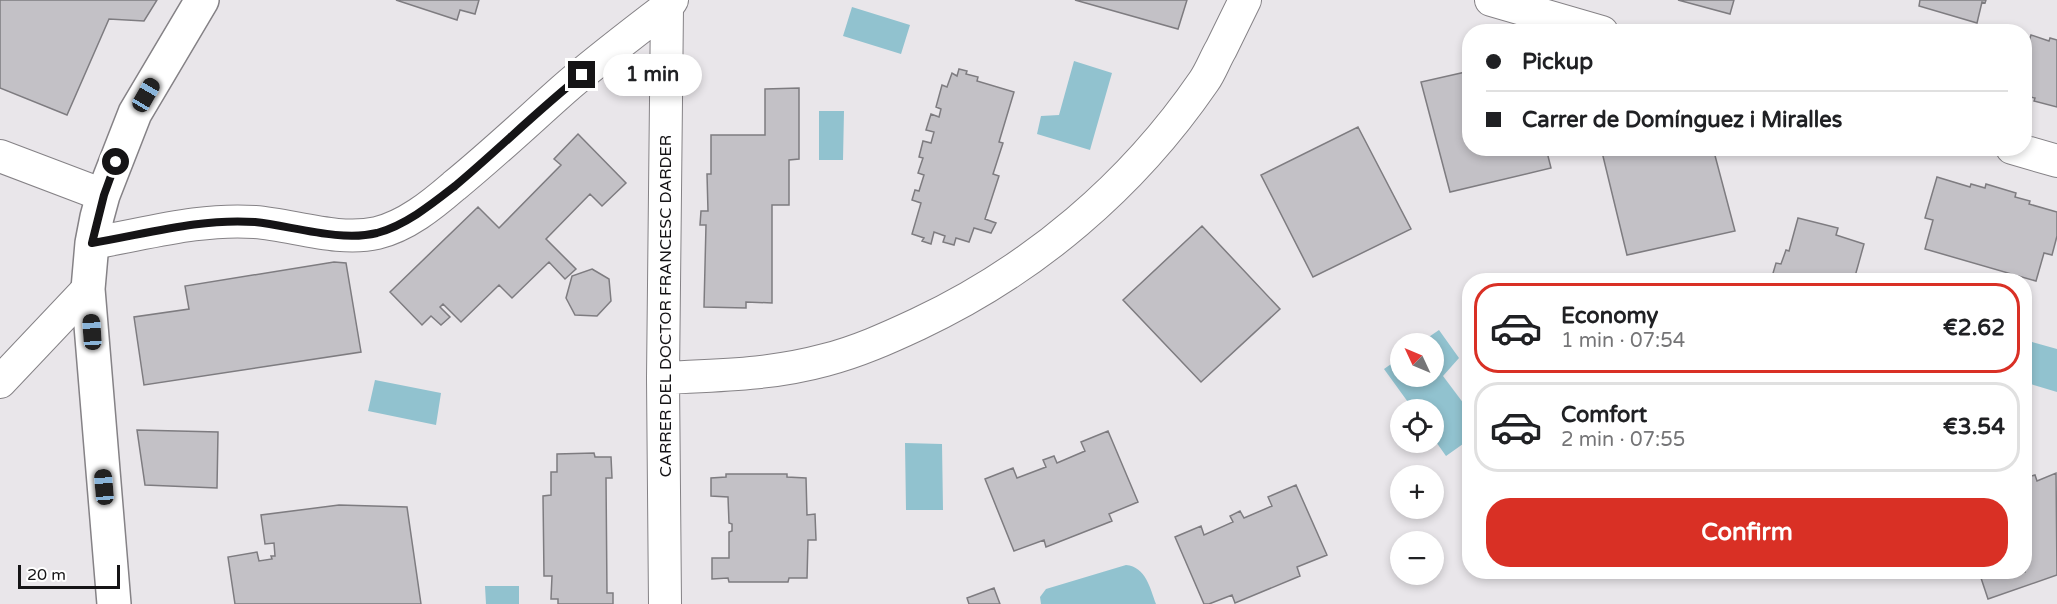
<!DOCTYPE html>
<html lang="en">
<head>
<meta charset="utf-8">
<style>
	:root { --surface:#fff; --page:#f6f6f6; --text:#202124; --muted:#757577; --line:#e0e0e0; --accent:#d93025 }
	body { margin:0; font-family:"Varela Round",sans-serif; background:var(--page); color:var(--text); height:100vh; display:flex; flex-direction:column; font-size:22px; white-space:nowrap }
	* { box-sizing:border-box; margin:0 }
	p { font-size:20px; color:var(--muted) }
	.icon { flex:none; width:33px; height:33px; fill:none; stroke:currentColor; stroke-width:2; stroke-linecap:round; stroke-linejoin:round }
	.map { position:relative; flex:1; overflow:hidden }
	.side { position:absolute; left:1462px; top:273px; width:570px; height:306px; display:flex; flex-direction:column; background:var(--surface); border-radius:24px; box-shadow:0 3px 9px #0003 }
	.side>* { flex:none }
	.hud { position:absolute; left:1462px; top:24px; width:570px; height:132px; border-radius:24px; box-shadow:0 3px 9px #0003; display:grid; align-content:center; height:132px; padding:0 24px; background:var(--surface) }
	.needle { width:39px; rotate:314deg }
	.fabs { position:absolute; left:1390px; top:333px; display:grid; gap:12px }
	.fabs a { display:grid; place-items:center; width:54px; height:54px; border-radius:50%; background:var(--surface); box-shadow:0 3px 9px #0003; font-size:30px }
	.scale { position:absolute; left:18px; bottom:15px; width:102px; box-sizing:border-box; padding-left:6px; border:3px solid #151416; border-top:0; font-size:16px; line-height:21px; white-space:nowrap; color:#151416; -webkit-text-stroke:4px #fff; paint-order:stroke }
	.end { position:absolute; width:27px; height:27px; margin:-14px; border:8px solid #151416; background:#fff; box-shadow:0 0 0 3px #fff }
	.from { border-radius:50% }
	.bubble { position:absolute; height:42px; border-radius:21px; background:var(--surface); box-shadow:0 3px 9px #0003; font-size:20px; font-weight:700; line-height:42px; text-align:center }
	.car { position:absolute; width:18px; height:36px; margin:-18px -9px; border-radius:8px; box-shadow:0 0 4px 2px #0007; background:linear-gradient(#222 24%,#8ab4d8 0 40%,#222 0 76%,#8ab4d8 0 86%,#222 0) }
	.hud b { display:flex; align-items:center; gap:21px; height:57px; font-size:22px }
	.hud b+b { border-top:2px solid var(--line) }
	.hud i { width:15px; height:15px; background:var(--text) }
	ul { padding:10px 0 0; list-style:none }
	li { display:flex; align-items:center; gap:18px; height:90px; margin:0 12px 9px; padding:0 12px; border:3px solid var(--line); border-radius:24px }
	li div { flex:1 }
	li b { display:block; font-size:22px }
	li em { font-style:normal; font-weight:700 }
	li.on { border-color:var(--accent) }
	li>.icon { width:54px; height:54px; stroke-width:1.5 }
	.button { display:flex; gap:12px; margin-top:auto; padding:12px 24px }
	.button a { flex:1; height:69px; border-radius:24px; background:var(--accent); color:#fff; font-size:24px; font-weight:700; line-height:69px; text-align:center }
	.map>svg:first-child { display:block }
</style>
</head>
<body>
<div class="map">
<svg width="2057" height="604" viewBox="0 0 2057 604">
	<rect width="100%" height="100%" fill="#e9e6ea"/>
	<!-- water -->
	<path fill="#91c2cf" d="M852,7L910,25L901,54L843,36Z
		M1074,61L1112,73L1090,150L1037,134L1041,116L1059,115Z
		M819,111H844L843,160H819Z
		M1439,330L1459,358L1443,376L1470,412V439L1446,456L1434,439V410L1413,409L1384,369L1401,357V376H1434V344L1420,343Z
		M2025,340L2057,349V392L2027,383L2025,389Z
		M375,380L441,393L436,425L368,411Z
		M905,443L942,444L943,510H906Z
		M1126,565C1146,567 1150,588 1156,604H1041L1040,597L1046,589Z
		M485,586H519V604H486Z"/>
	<!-- building -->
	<path fill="#c3c1c6" stroke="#7e7c80" stroke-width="1.5" d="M0,0H157L144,21L109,19L67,115L0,88Z
		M396,0H479L475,14L460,10L457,20Z
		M1075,0H1187L1178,29Z
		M1678,0H1734L1730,14Z
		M1920,0H1986L1985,3L1982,2L1977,23L1919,6Z
		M2031,35L2049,41L2050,38L2057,40V107L2034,101L2035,98L2025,96V54Z
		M959,69L967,71L966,74L978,77L977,81L1014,92L999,142L1003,143L993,174L999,176L985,219L996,223L991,233L974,228L969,242L956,238L954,245L943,242L945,236L934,232L931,244L922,241L924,238L912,234L921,203L912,200L915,190L919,191L924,175L918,173L923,158L919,157L923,141L931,143L934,132L926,130L931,114L939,117L941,109L936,107L942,85L947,87L952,73L957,76Z
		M1470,71V148H1546L1551,168L1450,192L1421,82Z
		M799,88V159L789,160V205H772V303L746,302V308L704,307L706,225H700L701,211H708L707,174H711V135H765V89Z
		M1358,127L1411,229L1313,277L1261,175Z
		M578,134L626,183L602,206L590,194L546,239L576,269L565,279L549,262L512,298L499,285L461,322L443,304L440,307L450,317L441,325L431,316L422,325L390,292L478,207L499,228L561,165L554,159Z
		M1601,148H1713L1735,231L1627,255Z
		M1937,177L1970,187L1971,184L1985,188L1986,184L2016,193L2015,197L2030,201L2029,204L2057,212V236L2052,255L2044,253L2036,281L1925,249L1933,220L1925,218Z
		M1798,218L1838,228L1836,235L1864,244L1854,280H1771L1776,263L1781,264L1786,250L1789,251Z
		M1202,226L1280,309L1201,382L1123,300Z
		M334,262L346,263L361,352L144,385L134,317L189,309L185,286Z
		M592,269L609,279L611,301L597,316L575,315L566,298L572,276Z
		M137,430L218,432L217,488L145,485Z
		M1108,431L1138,502L1109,514L1112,521L1046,547L1044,540L1014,551L985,479L1013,468L1017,478L1046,467L1043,460L1054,456L1057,463L1085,451L1081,442Z
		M594,453L595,457H611L612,478H606L607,593H613V604H558V599H551L552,576H544L543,496L551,495V472H557V454Z
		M2056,473L2057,575L1988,599L1979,572H2025V478L2035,475L2037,481Z
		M726,474H787V477L806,478L807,515L815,514L816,540H808L807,578H789L788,582H729L728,578L712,579V558H729V532L732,531V524L729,523L728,497L711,496V478L726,477Z
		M1296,485L1327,555L1297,567L1300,576L1235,603L1232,595L1209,604H1204L1175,537L1201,526L1204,535L1233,522L1230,516L1240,511L1244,518L1272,506L1268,497Z
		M339,505L407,507L421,604H235L228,557L257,552L259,561L272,559L271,556H275L274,543L265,544L261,515Z
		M994,588L1000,604H969L967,598Z"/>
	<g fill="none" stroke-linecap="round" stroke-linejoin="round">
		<!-- street casing -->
		<g stroke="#858286" stroke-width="34">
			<path id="street" d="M1491,0L1602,32
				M2012,148L2057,161
				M0,156L103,195
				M92,243C146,234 200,218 255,222C293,225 339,242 377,233C406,226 432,205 454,186C492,155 527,122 563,90C596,61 632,34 667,7L672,0
				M663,378C719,375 770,375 825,360C857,352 888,338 918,324C1033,270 1132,186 1204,81C1211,71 1215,59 1221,49C1229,33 1237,16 1245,0
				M0,382L88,289
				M665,604L663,378L667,7"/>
		</g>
		<!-- secondary casing -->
		<g stroke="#858286" stroke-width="36">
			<path id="secondary" d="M114,604L88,289L92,243L97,217L103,195L135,113L202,0"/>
		</g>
		<!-- street -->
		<use href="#street" stroke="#fff" stroke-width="32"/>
		<!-- secondary -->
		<use href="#secondary" stroke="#fff" stroke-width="33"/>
	</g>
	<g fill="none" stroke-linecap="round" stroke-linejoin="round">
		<!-- route -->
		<path stroke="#151416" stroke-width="8" d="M116,162L104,195L92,243C146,234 200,218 255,222C292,226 340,242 377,233C406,225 432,204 455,186C498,150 538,110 582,75"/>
	</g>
	<g text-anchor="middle" stroke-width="6" stroke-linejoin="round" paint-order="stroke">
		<!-- street labels -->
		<g font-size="16" fill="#151416" stroke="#fff">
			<text transform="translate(665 306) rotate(-90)" y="6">CARRER DEL DOCTOR FRANCESC DARDER</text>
		</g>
	</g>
</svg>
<div class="fabs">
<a><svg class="needle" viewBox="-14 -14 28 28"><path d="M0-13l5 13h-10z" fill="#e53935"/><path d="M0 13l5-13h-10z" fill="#757577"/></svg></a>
<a><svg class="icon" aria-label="locate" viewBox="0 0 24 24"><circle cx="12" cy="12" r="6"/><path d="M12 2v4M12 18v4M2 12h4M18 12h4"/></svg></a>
<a>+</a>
<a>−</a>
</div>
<div class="scale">20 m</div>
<i class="end from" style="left:116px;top:162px"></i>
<i class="end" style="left:582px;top:75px"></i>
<div class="bubble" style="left:603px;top:54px;width:99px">1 min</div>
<i class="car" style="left:146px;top:95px;rotate:30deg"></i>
<i class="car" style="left:92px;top:332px;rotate:356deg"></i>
<i class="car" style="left:104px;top:487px;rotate:355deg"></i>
<div class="hud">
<b><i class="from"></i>Pickup</b>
<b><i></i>Carrer de Domínguez i Miralles</b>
</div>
<section class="side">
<ul>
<li class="on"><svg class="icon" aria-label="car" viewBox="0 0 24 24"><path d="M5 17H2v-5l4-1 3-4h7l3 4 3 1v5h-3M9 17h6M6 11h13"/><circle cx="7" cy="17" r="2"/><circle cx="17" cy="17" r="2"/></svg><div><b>Economy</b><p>1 min · 07:54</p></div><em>€2.62</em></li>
<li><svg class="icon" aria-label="car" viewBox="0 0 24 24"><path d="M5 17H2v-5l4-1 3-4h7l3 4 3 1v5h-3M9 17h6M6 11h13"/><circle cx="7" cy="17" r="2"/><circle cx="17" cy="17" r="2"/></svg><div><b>Comfort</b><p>2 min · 07:55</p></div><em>€3.54</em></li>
</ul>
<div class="button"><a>Confirm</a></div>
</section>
</div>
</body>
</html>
